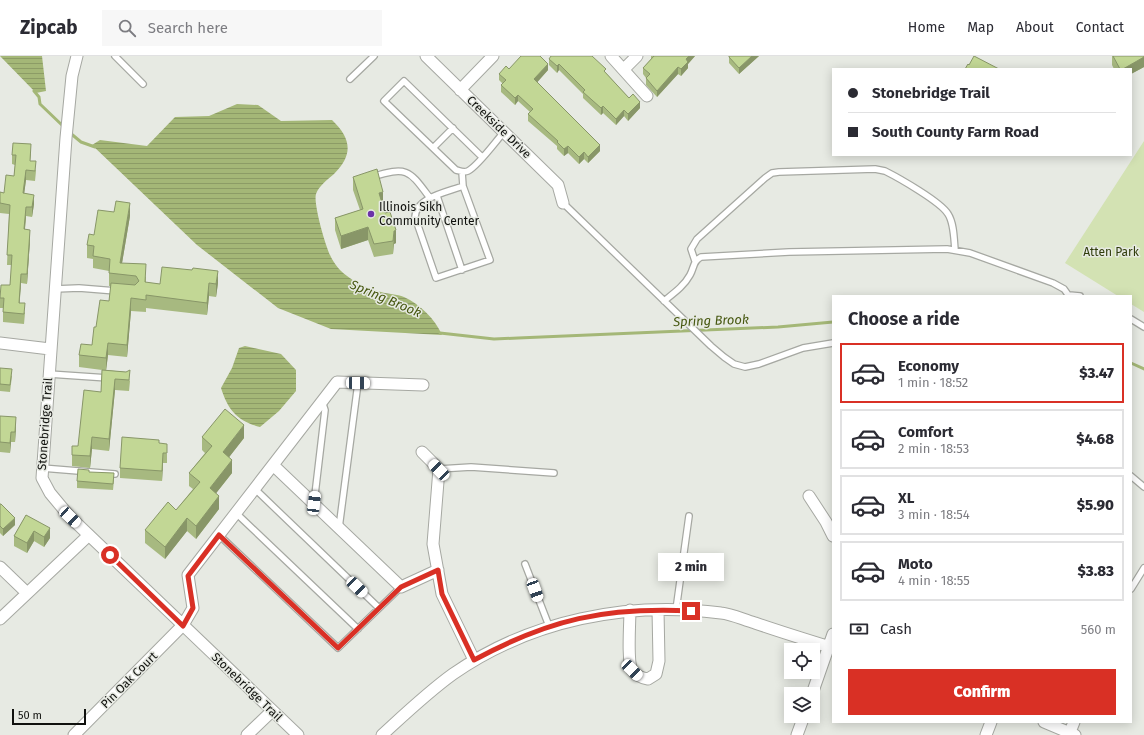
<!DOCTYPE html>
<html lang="en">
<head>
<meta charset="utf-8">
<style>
	:root { --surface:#fff; --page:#f7f7f7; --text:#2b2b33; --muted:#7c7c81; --line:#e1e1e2; --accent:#d93025 }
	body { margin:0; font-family:"Fira Sans",sans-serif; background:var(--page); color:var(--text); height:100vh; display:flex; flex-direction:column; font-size:15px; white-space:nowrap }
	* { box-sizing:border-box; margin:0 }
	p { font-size:13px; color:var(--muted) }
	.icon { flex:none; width:22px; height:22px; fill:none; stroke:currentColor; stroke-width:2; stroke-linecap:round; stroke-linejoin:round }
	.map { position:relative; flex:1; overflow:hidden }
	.side { position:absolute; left:832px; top:239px; width:300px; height:428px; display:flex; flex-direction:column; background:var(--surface); border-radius:0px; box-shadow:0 2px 10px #0003 }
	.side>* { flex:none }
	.banner { position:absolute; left:832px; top:12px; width:300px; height:88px; border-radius:0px; box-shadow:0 2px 10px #0003; display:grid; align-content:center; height:88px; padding:0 16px; background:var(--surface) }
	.buttons { position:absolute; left:784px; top:587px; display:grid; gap:8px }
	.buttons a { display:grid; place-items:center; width:36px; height:36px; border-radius:0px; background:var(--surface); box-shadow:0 2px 10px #0003; font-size:20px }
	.scale { position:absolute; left:12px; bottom:10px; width:74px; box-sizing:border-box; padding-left:4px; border:2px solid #10110e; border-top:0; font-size:11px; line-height:14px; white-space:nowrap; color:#10110e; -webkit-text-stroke:3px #e7eae3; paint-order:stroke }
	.end { position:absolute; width:18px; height:18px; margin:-9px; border:5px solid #d93025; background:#fff; box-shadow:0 0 0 2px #fff }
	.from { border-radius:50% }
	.bubble { position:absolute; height:28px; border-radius:0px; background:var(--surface); box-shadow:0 2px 10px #0003; font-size:13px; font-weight:800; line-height:28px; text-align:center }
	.car { position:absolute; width:12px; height:24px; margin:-12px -6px; border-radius:5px; box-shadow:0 0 3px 1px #0007; background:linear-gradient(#fff 24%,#345 0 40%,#fff 0 76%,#345 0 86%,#fff 0) }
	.banner b { display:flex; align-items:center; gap:14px; height:38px; font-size:15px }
	.banner b+b { border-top:1px solid var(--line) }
	.banner i { width:10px; height:10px; background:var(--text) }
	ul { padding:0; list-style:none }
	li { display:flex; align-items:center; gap:12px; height:60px; margin:0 8px 6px; padding:0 8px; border:2px solid var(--line); border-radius:0px }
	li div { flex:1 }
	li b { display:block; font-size:15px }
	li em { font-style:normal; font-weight:800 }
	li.selected { border-color:var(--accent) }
	li>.icon { width:36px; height:36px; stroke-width:1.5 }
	h2 { padding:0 16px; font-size:18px; line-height:48px }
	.pay { display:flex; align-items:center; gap:10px; height:44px; padding:0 16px; font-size:15px }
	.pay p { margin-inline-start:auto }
	.primary-button { display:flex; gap:8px; margin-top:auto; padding:8px 16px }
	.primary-button a { flex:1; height:46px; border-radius:0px; background:var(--accent); color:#fff; font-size:16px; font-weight:800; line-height:46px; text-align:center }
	header { display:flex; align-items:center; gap:24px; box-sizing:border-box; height:56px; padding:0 20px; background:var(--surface); border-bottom:1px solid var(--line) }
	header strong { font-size:19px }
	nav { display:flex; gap:22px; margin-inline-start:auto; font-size:14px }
	.search { width:280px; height:36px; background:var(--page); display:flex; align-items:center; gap:10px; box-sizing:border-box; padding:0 14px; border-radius:0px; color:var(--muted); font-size:15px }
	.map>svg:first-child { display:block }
</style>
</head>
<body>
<header>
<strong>Zipcab</strong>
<div class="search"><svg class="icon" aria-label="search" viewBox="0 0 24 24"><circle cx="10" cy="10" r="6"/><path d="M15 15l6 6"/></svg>Search here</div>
<nav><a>Home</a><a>Map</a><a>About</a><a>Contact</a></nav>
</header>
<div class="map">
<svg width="1144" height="679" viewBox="0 0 1144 679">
	<defs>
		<pattern id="water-rules" width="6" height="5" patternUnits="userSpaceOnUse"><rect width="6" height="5" fill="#a4b777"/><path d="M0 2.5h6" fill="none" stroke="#8c9c66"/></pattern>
	</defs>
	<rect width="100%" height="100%" fill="#e7eae3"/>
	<!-- park -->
	<path fill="#d3e2b3" d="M1144,85V256L1131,248V240H1118L1065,207Z"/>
	<!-- water -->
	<path fill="url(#water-rules)" d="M0,0H42L46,35L36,37Z
		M237,48L258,49L281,65L332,64C352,83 353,99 334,118C327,124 319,130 316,138C313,147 326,193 332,203C341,220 362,231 381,236C388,238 397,238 404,241C420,248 435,263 442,279L331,273L278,252L197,189L92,89L100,84L147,90L175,61L209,60Z
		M245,290L281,298L296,314V335L279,355L260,371C237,365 228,354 221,332L232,312L239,292Z"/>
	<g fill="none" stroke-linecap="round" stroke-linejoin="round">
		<!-- stream -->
		<path stroke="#a4b777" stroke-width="3" d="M34,35L39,41L40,48L64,71
			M69,76L81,86L95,91
			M440,277L494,283L518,282L778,271L833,266
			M1131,307L1144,313"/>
		<!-- service casing -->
		<g stroke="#a6a8a2" stroke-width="8">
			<path id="service" d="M115,0L143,28
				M350,23L374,0
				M433,92L453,72
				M482,101L404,25L384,45L456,114C460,115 464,117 468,115C478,110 496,85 504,76
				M462,116L463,130L490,204L436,222L415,161C416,141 448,136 463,130
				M372,121C408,110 409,114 430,142
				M437,140L462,214
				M563,147L711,290L724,301L734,308L745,311L759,308L803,292L833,287
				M695,205L691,193L697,183L765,122L772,117L779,116L875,113L885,115C899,122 941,146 948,158C954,167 954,183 955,194
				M55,233L79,232L116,235
				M1069,239L1080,240
				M664,245C674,237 684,230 690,219C694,212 693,205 701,201L789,196L947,193L970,197L1053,227L1064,233L1069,240
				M1131,263L1144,271
				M49,318L108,322
				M42,412L115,418
				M439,413L471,411L554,417
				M1131,420L1144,431
				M255,433L379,552
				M314,447L325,354L322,345
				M236,457L358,573
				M339,472L358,327
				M219,479L338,592L401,531
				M525,508L549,570
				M1131,533L1144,512
				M676,554L689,460"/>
		</g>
		<!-- minor casing -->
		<g stroke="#a6a8a2" stroke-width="13">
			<path id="minor" d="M77,0L72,20L66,82L42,422L50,437L70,461L298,679
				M426,0L558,129L563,147
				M611,0L647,40
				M624,13L637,0
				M460,34L493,0
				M0,287L50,293
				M422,396L439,413L433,488L442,538L474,604
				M273,409L401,531L438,514
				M809,440L826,466L833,480
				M0,511L27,537
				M630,554C630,567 627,605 632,614C636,620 642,622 648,623L656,618L659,605L658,554
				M0,563L89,479
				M812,638L833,578
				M1044,666L1075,679
				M1070,676L1074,666
				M74,679L183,569L193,552L188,519L337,326L423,329
				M247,679L272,655
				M382,679C405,658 428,636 453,618C531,564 627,545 721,557C732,558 744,564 755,567C781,576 807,584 833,592
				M797,679L804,660
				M986,679L991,666"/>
		</g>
		<!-- service -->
		<use href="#service" stroke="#fff" stroke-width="5.5"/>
		<!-- minor -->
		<use href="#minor" stroke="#fff" stroke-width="11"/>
	</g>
	<!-- wall -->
	<path fill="#a7b980" d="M651,0H695L688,8V12L681,20L678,18L657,41L646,29V22L643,18V12L651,3Z
		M759,0L739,18L729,7V1Z
		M1112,0H1144V11L1131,18V13H1114L1112,9Z
		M549,3L606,17L629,42L640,52L628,65L624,60L616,69L603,57L601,59L583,42V38L559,14L557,17L549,9Z
		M509,13L548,14L537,26L600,95L588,107L584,103L579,108L568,97L564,100L557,93V90L528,65V58L530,56L518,45L515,49L501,36V29L503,28L499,24V18Z
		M31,98L30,105L36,115L35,125L26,124L24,137L34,148L32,161L26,160L25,173L30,184L27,228L21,227L19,247L25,257L24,268L3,266V252H0V242L10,229L12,209H7L9,158L0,157V136L4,137L14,120L15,109L12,108V99Z
		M353,121L383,149H382L396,187L394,188L393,198L374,201L368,184L341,193L335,174V162L360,154L353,134Z
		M130,160L122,207L146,221V227L160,228L218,227L216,241L209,240L207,259L146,252V256L131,255L127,301L108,299L106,314L126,316L130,325L129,335L115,334L109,395L92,393L90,412L72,410V399L78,390L101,336L102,314L79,311V299L92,289L96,271L109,245L111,230H109V215L93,212V203L87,202V189L94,179Z
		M0,312L12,320L10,336L0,335Z
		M0,360L16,371L15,386H11L10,397L0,396Z
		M202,381L244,382L229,401L232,417L216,437L219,453L196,483L187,475L165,503L145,487V474L176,454L193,433L189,430V417L205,397L202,394Z
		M159,387L167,398V407H163L162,425L120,422V412Z
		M89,416L114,424L113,434L77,432V425Z
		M0,448L15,469L3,480L0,477Z
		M26,459L50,482L44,491L34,485L27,497L14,490V480Z"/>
	<!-- shaded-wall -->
	<path fill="#889668" d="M689,0H695L688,8V12L681,20V13L686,3Z
		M752,0H759L739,18V12Z
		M1144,1V11L1131,18V13H1123Z
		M548,8V14L534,30V23Z
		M559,8V14L557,17V10Z
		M678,11V18L657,41V35Z
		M518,39V45L515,49V42Z
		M640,46V52L628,65V58Z
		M603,50V57L601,59V52Z
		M624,54V60L616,69V63Z
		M600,89V95L588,107V101Z
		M568,90V97L564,100V93Z
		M584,96V103L579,108V101Z
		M26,114V124L23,147V137Z
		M383,136V149L379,150V137Z
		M34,139V148L32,161V151Z
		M130,147V160L120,219V207Z
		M26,151V160L24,183V173Z
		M368,171V184L341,193V180Z
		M30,174V184L27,228V218Z
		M396,174V187L394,188L393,198L394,175Z
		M218,215V227L216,241V228Z
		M21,218V227L19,257V247Z
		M209,227V240L207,259V247Z
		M131,242V255L127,301V289Z
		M108,287V299L106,315V302Z
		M115,323V334L109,395V383Z
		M16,361V371L15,386V376Z
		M244,369V382L223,409V396Z
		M11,376V386L10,397V387Z
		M92,381V393L90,412V400Z
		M163,397V407L162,425V415Z
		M232,404V417L210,445V432Z
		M219,440V453L196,483V470Z
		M15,462V469L3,480V473Z
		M187,462V475L165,503V491Z
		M50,472V482L44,491V481Z
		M34,475V485L27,497V487Z"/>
	<!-- building -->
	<path fill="#c2d795" stroke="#889668" d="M521,0H540L548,8L534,23L600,89L588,101L584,96L579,101L568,90L564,93L557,86L558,85L528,58L533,53L518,39L515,42L501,29L506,24L499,18L506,10L509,13Z
		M551,0H592L606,13L604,15L629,42L633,38L640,46L628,58L624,54L616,63L603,50L601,52L583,36L585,34L559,8L557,10L549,3Z
		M653,0H689L686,3L688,6L681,13L678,11L657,35L646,22L650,18L643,12L654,0Z
		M729,0H752L739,12L729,1Z
		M974,0L999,13H965L968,8L969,9Z
		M1113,0H1144V1L1123,13H1120Z
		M13,87L31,88L30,105H36L35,115L26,114L23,137L34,139L32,151H26L24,173L30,174L27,218H21L19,247H25L24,258L3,256L4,242H0L1,229H10L12,199H7L10,149L0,147V136L4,137L6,119L14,120L16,99H12Z
		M377,113L383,136L379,137L385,157L390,156L396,174L394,175L393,185L374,188L368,171L341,180L335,162L363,153L353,121Z
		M116,145L130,147L120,207L146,208L145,226L160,228L162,211L192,214L193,212L218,215L216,228L209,227L207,247L146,239V244L131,242L127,289L108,287L106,302L79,299L81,288L92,289L94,271H96L100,244L109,245L111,227L135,229L139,225L136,220L109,217L110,203L93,200L94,190L87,189L89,178L94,179L98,154L114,156Z
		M0,312L12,313L10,329L0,328Z
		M102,314L126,316L130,314L129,324L115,323L109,383L92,381L90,400L72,399V390H78L84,334L101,336Z
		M225,353L244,369L223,396L232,404L210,432L219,440L196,470L187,462L165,491L145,474L168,446L176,454L200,426L189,417L212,390L202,381Z
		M0,360L16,361L15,376H11L10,387L0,386Z
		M122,381L159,384V387L167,388V397H163L162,415L120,412Z
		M78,413L89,414V416L114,417L113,428L77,425Z
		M0,448H1L15,462L3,473L0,470Z
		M26,459L50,472L44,481L34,475L27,487L14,480Z"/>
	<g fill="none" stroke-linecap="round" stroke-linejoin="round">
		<!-- route -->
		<path stroke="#d93025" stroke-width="5" d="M110,499L183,570L193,552L188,520L219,479L338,592L401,531L438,514L442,538L474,604C550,563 605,551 691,555"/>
	</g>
	<!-- markers -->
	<circle fill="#6c32a8" stroke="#e7eae3" stroke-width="1.5" cx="371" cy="158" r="4"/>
	<g text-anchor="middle" stroke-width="3" stroke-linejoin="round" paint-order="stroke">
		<!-- street labels -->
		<g font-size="12" fill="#10110e" stroke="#e7eae3">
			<text transform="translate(499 71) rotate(44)" y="4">Creekside Drive</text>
			<text transform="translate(45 368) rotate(-86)" y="4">Stonebridge Trail</text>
			<text transform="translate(129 624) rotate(-45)" y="4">Pin Oak Court</text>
			<text transform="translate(247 631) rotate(44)" y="4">Stonebridge Trail</text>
		</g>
		<!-- poi labels -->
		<g font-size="12" fill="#10110e" stroke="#e7eae3" text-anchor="start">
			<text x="379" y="155">Illinois Sikh<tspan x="379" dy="14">Community Center</tspan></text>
		</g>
		<!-- park labels -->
		<g font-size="12" fill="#303c0b" stroke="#e7eae3">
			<text x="1111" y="200">Atten Park</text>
		</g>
		<!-- water labels -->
		<g font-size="13" font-style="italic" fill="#475811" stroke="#e7eae3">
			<text transform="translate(386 242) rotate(23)" y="5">Spring Brook</text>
			<text transform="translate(711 264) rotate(-2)" y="5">Spring Brook</text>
		</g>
	</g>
</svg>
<div class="buttons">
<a><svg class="icon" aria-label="locate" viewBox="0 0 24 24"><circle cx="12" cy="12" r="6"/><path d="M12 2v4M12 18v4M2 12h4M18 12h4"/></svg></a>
<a><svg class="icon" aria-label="layers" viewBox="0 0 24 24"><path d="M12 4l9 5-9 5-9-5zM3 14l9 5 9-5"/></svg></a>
</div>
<div class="scale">50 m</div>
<i class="end from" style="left:110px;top:499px"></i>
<i class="end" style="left:691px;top:555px"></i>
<div class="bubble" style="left:658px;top:497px;width:66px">2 min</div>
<i class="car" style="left:358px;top:327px;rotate:91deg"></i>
<i class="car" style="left:439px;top:414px;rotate:316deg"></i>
<i class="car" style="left:314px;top:447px;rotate:7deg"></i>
<i class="car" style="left:70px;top:461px;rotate:133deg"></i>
<i class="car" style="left:357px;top:531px;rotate:134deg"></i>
<i class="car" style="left:535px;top:534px;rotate:160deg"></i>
<i class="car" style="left:632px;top:614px;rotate:135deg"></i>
<div class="banner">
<b><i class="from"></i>Stonebridge Trail</b>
<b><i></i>South County Farm Road</b>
</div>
<section class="side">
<h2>Choose a ride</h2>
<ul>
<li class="selected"><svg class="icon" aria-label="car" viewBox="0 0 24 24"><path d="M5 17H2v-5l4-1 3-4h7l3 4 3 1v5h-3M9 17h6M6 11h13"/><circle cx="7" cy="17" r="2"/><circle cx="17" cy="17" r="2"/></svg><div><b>Economy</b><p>1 min · 18:52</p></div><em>$3.47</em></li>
<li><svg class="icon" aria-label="car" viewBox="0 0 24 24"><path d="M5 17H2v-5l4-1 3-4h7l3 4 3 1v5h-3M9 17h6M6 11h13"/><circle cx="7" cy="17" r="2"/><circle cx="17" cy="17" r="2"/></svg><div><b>Comfort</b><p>2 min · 18:53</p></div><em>$4.68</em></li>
<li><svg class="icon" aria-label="car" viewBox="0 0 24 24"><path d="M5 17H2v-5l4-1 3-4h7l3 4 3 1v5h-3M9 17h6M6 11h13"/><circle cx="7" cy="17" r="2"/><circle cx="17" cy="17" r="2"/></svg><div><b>XL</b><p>3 min · 18:54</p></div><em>$5.90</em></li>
<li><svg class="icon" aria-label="car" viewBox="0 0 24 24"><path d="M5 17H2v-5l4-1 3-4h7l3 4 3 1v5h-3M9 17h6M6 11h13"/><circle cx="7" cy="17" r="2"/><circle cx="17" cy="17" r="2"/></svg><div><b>Moto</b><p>4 min · 18:55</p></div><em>$3.83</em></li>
</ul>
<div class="pay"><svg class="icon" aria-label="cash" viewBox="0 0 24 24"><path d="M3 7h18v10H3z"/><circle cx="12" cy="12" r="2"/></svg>Cash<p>560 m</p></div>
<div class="primary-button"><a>Confirm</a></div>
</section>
</div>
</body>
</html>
